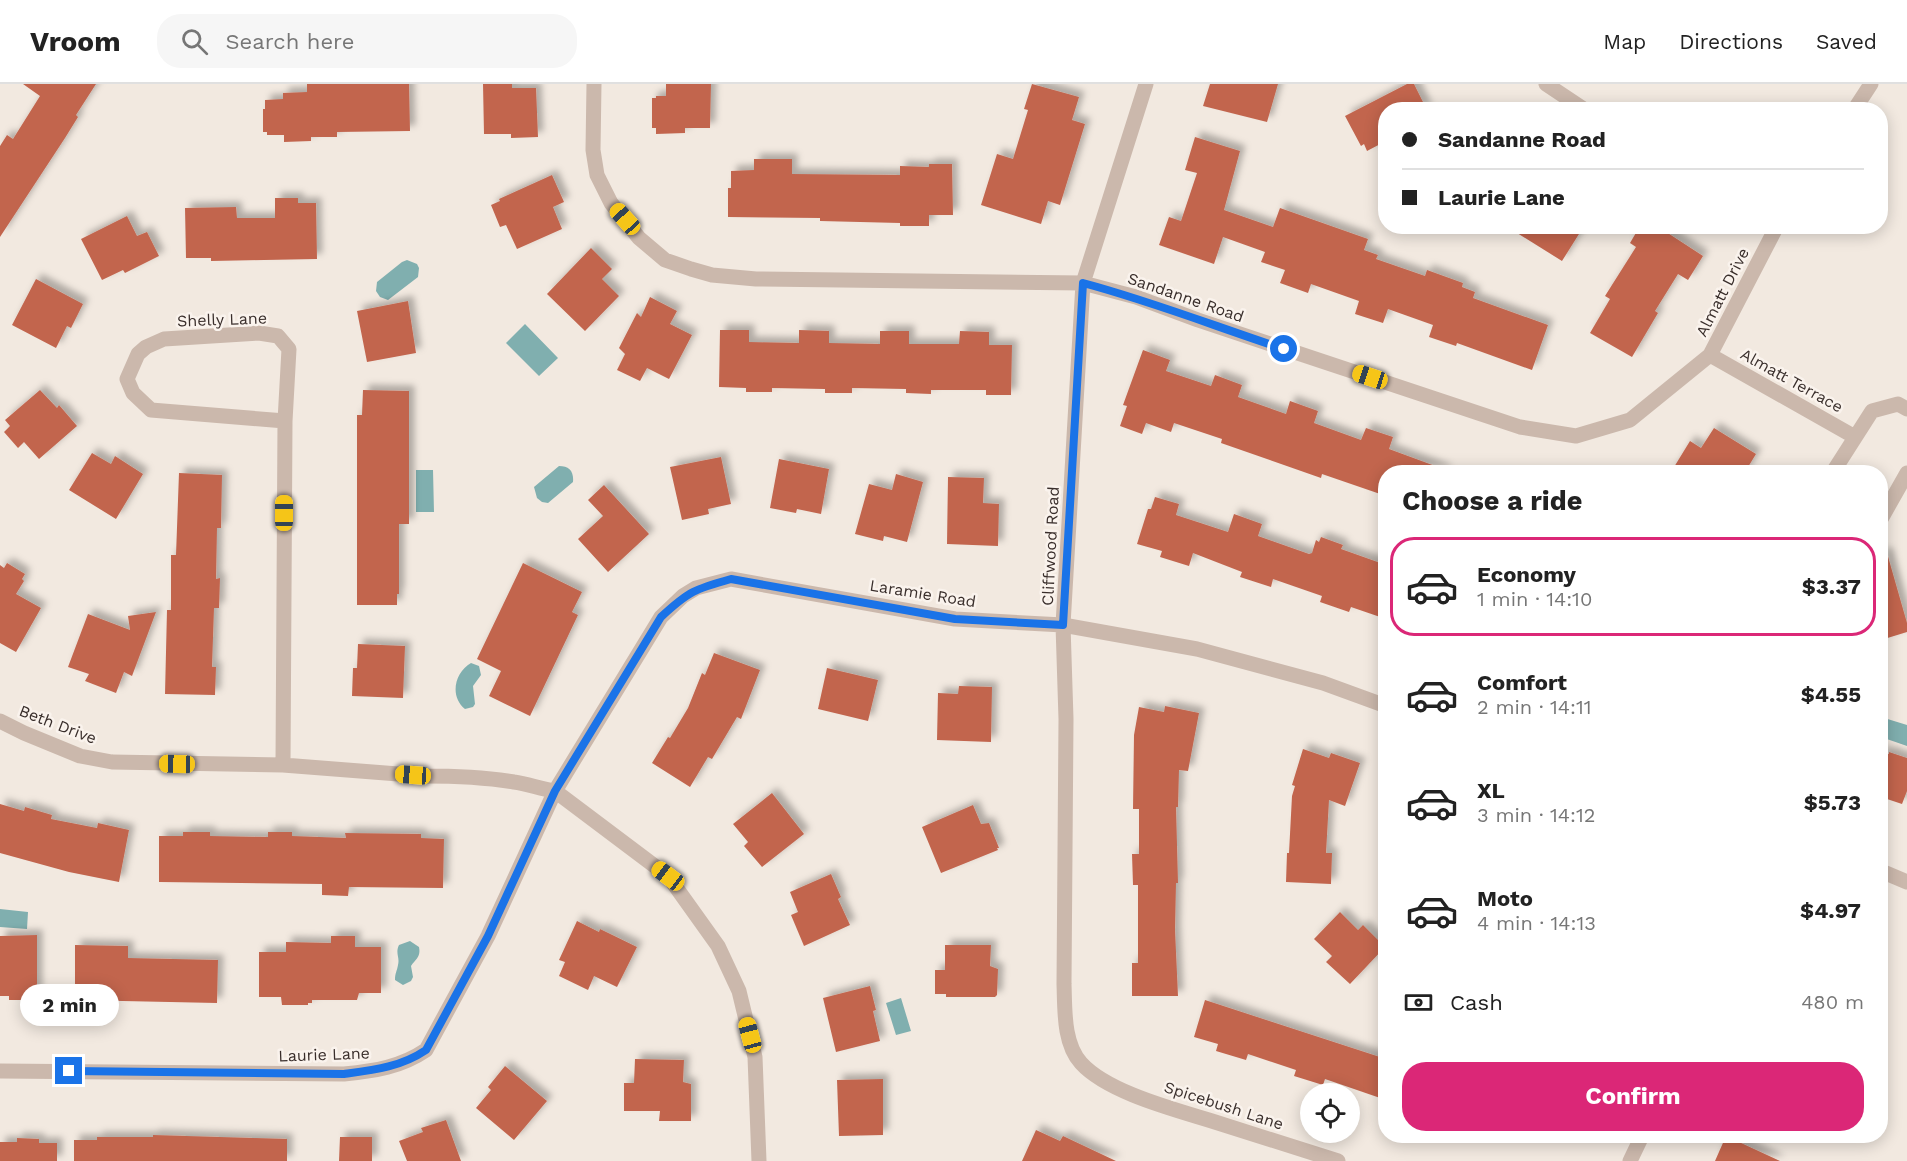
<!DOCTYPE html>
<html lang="en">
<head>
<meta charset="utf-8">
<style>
	:root { --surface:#fff; --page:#f6f6f6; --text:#222; --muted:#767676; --line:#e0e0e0; --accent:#db2777 }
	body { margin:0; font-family:"Work Sans",sans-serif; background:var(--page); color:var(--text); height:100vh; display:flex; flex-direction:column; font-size:22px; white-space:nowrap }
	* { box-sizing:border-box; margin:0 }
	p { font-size:20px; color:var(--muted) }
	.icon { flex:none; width:33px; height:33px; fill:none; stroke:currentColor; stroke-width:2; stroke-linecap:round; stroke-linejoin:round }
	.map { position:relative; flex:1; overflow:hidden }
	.panel { position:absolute; left:1378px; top:381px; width:510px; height:678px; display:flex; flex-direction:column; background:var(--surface); border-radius:24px; box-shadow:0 3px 15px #0003 }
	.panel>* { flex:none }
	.top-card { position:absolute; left:1378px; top:18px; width:510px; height:132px; border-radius:24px; box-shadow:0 3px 15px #0003; display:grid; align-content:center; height:132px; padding:0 24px; background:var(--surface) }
	.tools { position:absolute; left:1300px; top:999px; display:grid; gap:12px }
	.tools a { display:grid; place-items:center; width:60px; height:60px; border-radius:50%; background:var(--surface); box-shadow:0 3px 15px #0003; font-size:30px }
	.end { position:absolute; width:27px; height:27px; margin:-14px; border:8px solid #1a73e8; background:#fff; box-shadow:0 0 0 3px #fff }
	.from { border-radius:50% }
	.bubble { position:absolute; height:42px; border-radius:21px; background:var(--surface); box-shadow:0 3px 15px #0003; font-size:20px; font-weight:700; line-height:42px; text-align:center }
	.car { position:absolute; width:18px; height:36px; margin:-18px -9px; border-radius:8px; box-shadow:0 0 4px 2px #0007; background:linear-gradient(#f5c518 24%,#345 0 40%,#f5c518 0 76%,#345 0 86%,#f5c518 0) }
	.top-card b { display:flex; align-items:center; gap:21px; height:57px; font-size:22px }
	.top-card b+b { border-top:2px solid var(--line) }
	.top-card i { width:15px; height:15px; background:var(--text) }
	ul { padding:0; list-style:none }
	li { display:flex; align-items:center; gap:18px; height:99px; margin:0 12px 9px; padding:0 12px; border:3px solid transparent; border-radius:24px }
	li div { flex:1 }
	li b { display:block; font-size:22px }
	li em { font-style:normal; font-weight:700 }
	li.selected { border-color:var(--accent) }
	li>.icon { width:54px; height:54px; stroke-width:1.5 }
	h2 { padding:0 24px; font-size:27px; line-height:72px }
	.pay { display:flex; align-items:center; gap:15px; height:66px; padding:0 24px; font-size:22px }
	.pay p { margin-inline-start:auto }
	.cta { display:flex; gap:12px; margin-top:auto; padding:12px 24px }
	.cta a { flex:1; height:69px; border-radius:24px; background:var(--accent); color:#fff; font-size:24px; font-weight:700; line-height:69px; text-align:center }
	header { display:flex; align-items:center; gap:36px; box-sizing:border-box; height:84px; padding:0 30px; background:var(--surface); border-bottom:2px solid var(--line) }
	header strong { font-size:28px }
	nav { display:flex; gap:33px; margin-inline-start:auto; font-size:21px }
	.search { width:420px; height:54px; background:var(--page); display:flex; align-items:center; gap:15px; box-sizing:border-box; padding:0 21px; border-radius:24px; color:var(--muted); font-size:22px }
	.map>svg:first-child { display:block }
</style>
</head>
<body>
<header>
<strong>Vroom</strong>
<div class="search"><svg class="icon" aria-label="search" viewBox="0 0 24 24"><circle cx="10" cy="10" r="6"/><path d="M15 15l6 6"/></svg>Search here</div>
<nav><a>Map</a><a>Directions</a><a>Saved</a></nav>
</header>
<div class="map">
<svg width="1907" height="1077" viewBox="0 0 1907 1077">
	<defs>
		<filter id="shadow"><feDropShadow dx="5.5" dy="-5.5" stdDeviation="3" flood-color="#0004"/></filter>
	</defs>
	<rect width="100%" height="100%" fill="#f2e9e0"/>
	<!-- water -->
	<path fill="#80afaf" d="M407,176L417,180L419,184L418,193L388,216L380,213L376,207L377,198L402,178Z
		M525,240L558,274L539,292L506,259Z
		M559,382C569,382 574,387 573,398L548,419L542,418L537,414L534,403Z
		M416,386H433L434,428H416Z
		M471,579L479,582L481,591L473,602L475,620L473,623L465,625C449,612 455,588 471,579Z
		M1881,633L1907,641V662L1881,653Z
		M0,825L28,828L27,845L0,843Z
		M410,857L419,863C421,873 416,875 411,882L413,893L411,897L403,901L395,896C395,889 397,887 398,881C400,873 395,869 399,861Z
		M901,914L911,947L896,951L886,919Z"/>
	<!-- building -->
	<path fill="#c2654e" filter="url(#shadow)" d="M23,0H96L76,31L78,33L65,54L0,153V62L7,51L13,55L40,12Z
		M307,0H409L410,47L337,48V53H311V57L284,58V51H267V48H263V25H265V16L283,15V9L307,8Z
		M483,0H512V4H536L538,53L511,54V50H484Z
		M666,0H711L710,44H685V49L656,50V44H652V14H656V12H666Z
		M1032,0L1079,13L1072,36L1085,40L1060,121L1048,117L1041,140L981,121L997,70L1013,75L1028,26L1024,25Z
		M1210,0H1278L1267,38L1203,22Z
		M1407,0H1414L1427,26H1386V57L1367,67L1364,60L1361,62L1345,32Z
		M1195,53L1240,67L1224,126L1273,143L1280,124L1368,155L1364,166L1378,171L1376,175L1425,192L1427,186L1463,199L1462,203L1475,208L1473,214L1548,241L1532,286L1457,259L1456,262L1429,253L1433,241L1388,225L1383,239L1355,230L1359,217L1311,200L1308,209L1280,199L1285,186L1261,178L1265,168L1223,153L1214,180L1159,161L1169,133L1181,137L1197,89L1185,86Z
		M754,75H792V90L900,91V82L929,83V80H952L953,131H929V142H900V139L820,137V134L728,133V104H731V87L754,86Z
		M552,91L564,118L553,123L562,145L517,165L506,141L500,143L491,121L500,117L499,115Z
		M275,114H298V119H316L317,175L211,177V174H186L185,124L236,123L237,134H275Z
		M127,132L137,152L147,148L159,172L125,189L123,186L102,196L81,155Z
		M1506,142H1584L1562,177Z
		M1640,142H1657L1703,172L1688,196L1678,190L1655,227L1658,229L1632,273L1590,249L1610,215L1605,212L1636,163L1630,159Z
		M591,164L612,185L602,195L619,212L585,247L547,210Z
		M36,195L83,220L71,244L67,242L56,264L12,241Z
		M650,213L677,227L670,240L692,251L669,295L647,284L640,297L617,286L625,270L619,264L637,229L641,233Z
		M408,217L416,269L367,278L357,227Z
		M720,246H749V258L799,259V246L829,247V259L880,260V247H909V260H959L960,247L989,248V261H1012L1011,311H986V306H931V310L906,309V305L852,304V309H825V305L772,304V308H746V304L719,303Z
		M1143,266L1170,276L1166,287L1211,302L1215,291L1242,301L1238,313L1286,330L1290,317L1318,327L1314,339L1361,356L1366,344L1393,353L1389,365L1446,386V388H1386V412L1322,390L1321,394L1221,359L1222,355L1174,339L1171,348L1146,339L1142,350L1120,342L1127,322L1123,321Z
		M40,306L57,324L59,321L77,342L39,375L24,358L18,364L4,348L10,342L5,336Z
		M363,306L409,307V440H399V510H397V521H357V331H362Z
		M1714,344L1756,370L1745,388H1671L1690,357L1701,364Z
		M92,369L111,380L115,372L143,390L116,435L69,406Z
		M721,373L731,420L708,425L709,430L682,436L670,383Z
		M779,375L829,385L821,430L797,425L796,429L770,424Z
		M179,389L222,391L221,444H217L216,495L220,494L219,524H214L212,583H216L215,611L165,610L167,526H171V471H176Z
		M896,390L923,398L907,458L884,452L883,457L855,450L869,400L892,406Z
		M948,393L984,394L983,419L999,420L998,462L947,460Z
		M604,401L649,450L608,488L578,455L603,432L588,416Z
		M1155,413L1179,420L1176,431L1228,448L1234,430L1262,440L1258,452L1309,470L1312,469L1316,456L1319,458L1321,453L1343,461L1341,465L1386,481V535L1351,523L1349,528L1320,518L1322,512L1273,495L1271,503L1240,493L1242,488L1193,469L1189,482L1160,473L1162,467L1137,460L1148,425H1151Z
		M1881,469H1887L1907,539V548L1881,556Z
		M7,479L25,490L22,495L24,497L16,510L41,524L16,568L0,559V481L4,484Z
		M523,479L582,508L572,528L578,531L530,632L489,612L501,587L477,575Z
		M156,528L132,592L124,588L116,609L85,597L89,590L68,583L88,530L130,546L128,532Z
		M358,560L405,562L403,614L352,612L353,584H357Z
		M714,569L760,586L741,635L737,633L712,675L708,673L690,703L652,679L668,653L670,654L688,624L702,589L705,591Z
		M827,584L878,596L868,637L818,625Z
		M959,602L992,603L991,658L937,656L938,609L958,610Z
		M1165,622L1199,629L1188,687L1179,686L1178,723H1176L1178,799H1176L1175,846L1178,912H1132V879H1138V801H1133L1132,770H1139V725H1133L1134,651L1139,623L1164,628Z
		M1303,665L1329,674L1331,669L1360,679L1345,722L1329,716L1326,769H1332L1331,800L1286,798L1287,769H1289L1292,712L1295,702L1292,701Z
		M1881,667L1889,670V668L1907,674V707L1902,720L1881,713Z
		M772,709L804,750L762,783L744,762L748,758L733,740Z
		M0,720L24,727L25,723L52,731L51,735L97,744L98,739L129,746L119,798L69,788L0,769Z
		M973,721L981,740L989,739L999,764H997L998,766L941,789L922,743Z
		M183,748H210V752L268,753V748H292V752L346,754L345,749L421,750V754L444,755L443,804L349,803L348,812L322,811V800L159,798V752H183Z
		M831,790L841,813L838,815L850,841L804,862L791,831L798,828L790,808Z
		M1340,828L1358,846L1363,841L1385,863L1350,900L1326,878L1332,872L1314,855Z
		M577,837L599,848L600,845L637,863L617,903L594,892L588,906L559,892L565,878L559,876Z
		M37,851V916H9V912H0V852Z
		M331,852H355V863H381V909H359L357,916H312V919H308V921H282L281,913H259V868H286V858L331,859Z
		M75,861L128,862V874L218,876L217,919L75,916Z
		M945,861H991L990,882L998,885L997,911L995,913H946V910H935V886H945Z
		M870,902L876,926L873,927L880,957L836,968L823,914Z
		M1205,916L1386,975V1016L1325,995L1323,1001L1294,992L1296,986L1248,970L1246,976L1216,967L1218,960L1194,953Z
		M635,975L684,976L683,998L691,1000V1037H659L660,1027H624V999H634Z
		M505,982L547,1017L514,1056L476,1024L491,1006L488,1003Z
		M883,995V1051L839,1052L837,996Z
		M446,1036L461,1077H407L399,1057L423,1048L421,1044Z
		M1036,1046L1060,1057L1063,1052L1116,1077H1022Z
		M153,1051L287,1055V1077H74V1056H97V1053H153Z
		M1726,1052L1780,1077H1715Z
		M340,1053H372V1077H339Z
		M17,1054L39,1055V1059H57V1077H0V1058H17Z"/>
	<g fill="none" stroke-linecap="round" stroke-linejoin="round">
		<!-- minor -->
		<path stroke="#cbb8ac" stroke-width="15" d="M594,0L593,66L597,91L611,119L639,154L665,176L691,185L712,191L756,195L1083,199L1136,213L1198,236L1520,343L1576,352L1630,336L1710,271L1777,142
			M1146,0L1083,199L1063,541L1066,635L1064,900C1065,925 1063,959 1081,979C1108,1009 1177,1026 1215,1038C1256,1051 1297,1064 1338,1077
			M1546,0L1585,26
			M1854,26L1871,0
			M259,249L278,252L289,265L285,337L151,326L133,309L127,295L138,270L146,263L164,255Z
			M1710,271L1855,353
			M1833,388L1872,327L1898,320L1907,325
			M1881,435L1907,389
			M0,637L24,649L80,672L112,678L283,681L424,692C453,692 484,693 514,698C528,700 541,705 555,707L668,792L718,862L739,907L755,973L759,1077
			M283,681L285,337
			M1881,787L1907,798
			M0,987L344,990C375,987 401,983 426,966L488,852L555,707L661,533L683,512L696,504L731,495L955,535L1063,541L1197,565L1323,599L1386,622
			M1630,1077L1642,1052"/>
	</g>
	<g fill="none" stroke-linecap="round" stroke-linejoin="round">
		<!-- route -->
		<path stroke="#1a73e8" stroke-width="8" d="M69,987L344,990C374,986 401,983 426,966L488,852L555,707L661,533C689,507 695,505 731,495L955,535L1063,541L1083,199C1151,217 1217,243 1284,265"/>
	</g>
	<g text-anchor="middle" stroke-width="5" stroke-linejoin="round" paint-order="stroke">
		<!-- street labels -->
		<g font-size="16" fill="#392e2b" stroke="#faf3ed">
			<text transform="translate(1722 208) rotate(-63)" y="6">Almatt Drive</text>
			<text transform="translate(1186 213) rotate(19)" y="6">Sandanne Road</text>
			<text transform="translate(222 235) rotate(-2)" y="6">Shelly Lane</text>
			<text transform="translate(1792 296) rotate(29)" y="6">Almatt Terrace</text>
			<text transform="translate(1050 462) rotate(-87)" y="6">Cliffwood Road</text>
			<text transform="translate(923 509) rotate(9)" y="6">Laramie Road</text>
			<text transform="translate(58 640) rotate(21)" y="6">Beth Drive</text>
			<text transform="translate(324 970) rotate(-2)" y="6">Laurie Lane</text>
			<text transform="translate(1224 1021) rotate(18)" y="6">Spicebush Lane</text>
		</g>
	</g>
</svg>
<div class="tools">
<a><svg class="icon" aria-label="locate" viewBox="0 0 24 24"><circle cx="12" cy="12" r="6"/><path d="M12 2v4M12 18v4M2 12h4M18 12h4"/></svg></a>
</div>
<i class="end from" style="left:1284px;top:265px"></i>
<i class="end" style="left:69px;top:987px"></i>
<div class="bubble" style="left:20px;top:900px;width:99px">2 min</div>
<i class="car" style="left:625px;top:135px;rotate:318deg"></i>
<i class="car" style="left:1370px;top:293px;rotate:288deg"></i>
<i class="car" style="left:284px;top:429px;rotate:0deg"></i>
<i class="car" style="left:177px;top:680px;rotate:271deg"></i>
<i class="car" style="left:413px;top:691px;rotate:274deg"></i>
<i class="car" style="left:668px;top:792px;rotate:307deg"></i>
<i class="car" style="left:750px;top:951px;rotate:345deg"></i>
<div class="top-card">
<b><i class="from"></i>Sandanne Road</b>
<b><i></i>Laurie Lane</b>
</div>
<section class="panel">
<h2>Choose a ride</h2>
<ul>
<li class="selected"><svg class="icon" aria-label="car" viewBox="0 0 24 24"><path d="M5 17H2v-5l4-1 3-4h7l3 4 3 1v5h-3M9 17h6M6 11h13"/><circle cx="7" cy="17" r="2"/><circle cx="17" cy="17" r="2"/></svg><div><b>Economy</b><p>1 min · 14:10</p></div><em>$3.37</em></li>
<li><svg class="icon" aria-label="car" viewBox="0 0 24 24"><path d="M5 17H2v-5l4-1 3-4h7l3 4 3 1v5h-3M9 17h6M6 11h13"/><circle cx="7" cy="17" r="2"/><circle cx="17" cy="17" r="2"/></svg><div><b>Comfort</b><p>2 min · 14:11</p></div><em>$4.55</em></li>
<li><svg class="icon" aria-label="car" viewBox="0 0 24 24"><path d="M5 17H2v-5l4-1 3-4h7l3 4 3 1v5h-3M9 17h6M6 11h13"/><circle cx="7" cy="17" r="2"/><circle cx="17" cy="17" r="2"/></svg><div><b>XL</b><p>3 min · 14:12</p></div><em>$5.73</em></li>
<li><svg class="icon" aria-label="car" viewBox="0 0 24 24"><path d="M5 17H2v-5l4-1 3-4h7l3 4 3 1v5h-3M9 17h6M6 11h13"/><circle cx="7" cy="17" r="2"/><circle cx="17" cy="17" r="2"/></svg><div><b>Moto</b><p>4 min · 14:13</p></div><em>$4.97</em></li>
</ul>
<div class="pay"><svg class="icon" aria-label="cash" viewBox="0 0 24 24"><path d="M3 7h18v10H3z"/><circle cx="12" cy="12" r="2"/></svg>Cash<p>480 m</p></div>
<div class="cta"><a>Confirm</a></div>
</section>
</div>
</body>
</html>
